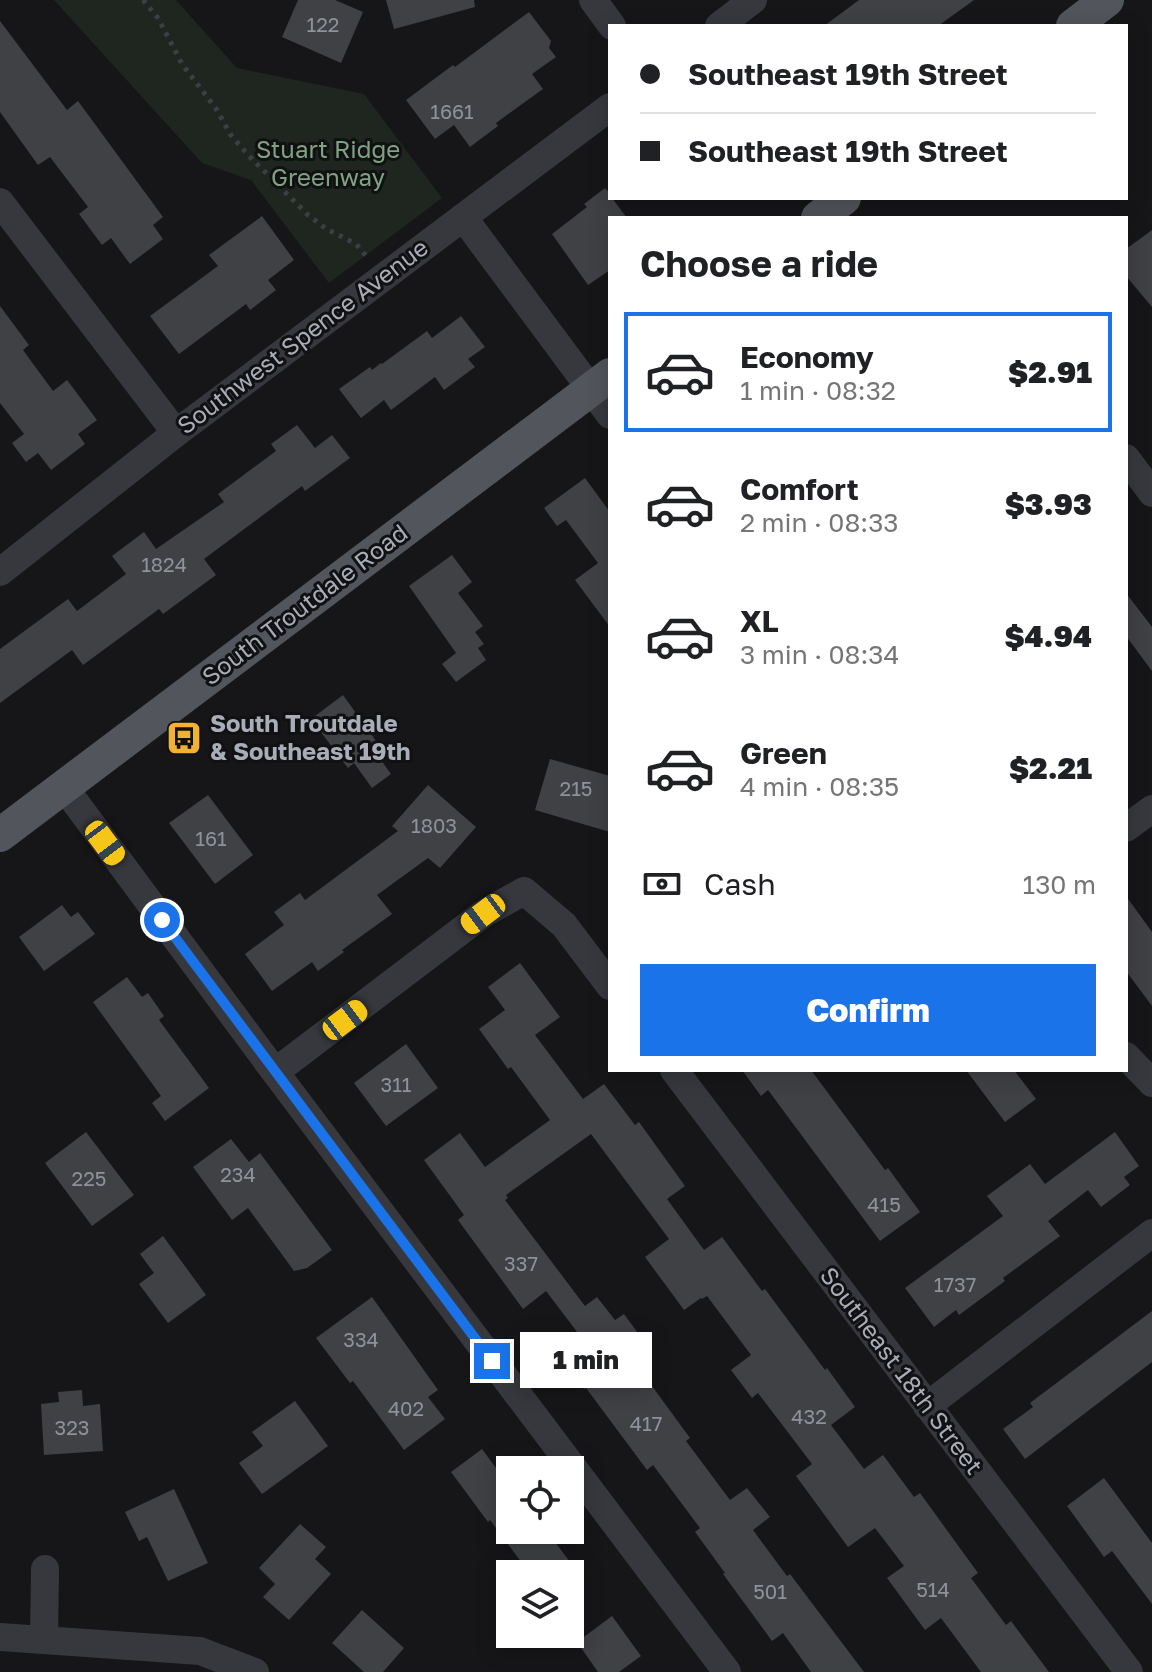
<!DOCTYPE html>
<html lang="en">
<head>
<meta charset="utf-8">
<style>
	:root { --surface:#fff; --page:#f2f2f2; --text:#202124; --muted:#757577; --line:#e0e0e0; --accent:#1a73e8 }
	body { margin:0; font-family:"Golos Text",sans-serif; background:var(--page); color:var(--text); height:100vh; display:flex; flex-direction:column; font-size:30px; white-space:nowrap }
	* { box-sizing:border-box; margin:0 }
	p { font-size:26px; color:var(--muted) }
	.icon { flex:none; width:44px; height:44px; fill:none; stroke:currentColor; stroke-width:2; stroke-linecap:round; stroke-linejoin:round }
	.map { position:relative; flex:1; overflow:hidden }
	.side { position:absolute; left:608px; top:216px; width:520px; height:856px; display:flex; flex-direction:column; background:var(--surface); border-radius:0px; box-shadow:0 4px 20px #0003 }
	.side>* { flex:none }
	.guide { position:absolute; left:608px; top:24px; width:520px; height:176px; border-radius:0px; box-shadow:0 4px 20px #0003; display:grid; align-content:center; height:176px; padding:0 32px; background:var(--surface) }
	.fabs { position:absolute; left:496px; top:1456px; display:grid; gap:16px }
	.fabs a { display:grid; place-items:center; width:88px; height:88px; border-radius:0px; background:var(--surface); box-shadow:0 4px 20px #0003; font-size:40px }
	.end { position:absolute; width:36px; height:36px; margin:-18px; border:10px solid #1a73e8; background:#fff; box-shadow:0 0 0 4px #fff }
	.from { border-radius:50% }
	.bubble { position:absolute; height:56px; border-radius:0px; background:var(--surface); box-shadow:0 4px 20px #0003; font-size:26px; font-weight:800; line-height:56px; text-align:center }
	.car { position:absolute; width:24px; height:48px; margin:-24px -12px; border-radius:10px; box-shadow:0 0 6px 2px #0007; background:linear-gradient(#f5c518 24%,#345 0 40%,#f5c518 0 76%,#345 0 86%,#f5c518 0) }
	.guide b { display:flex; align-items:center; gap:28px; height:76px; font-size:30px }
	.guide b+b { border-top:2px solid var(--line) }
	.guide i { width:20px; height:20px; background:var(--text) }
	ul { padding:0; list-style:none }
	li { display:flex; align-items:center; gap:24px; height:120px; margin:0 16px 12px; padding:0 16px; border:4px solid transparent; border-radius:0px }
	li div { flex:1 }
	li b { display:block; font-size:30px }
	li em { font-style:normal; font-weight:800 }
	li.selected { border-color:var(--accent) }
	li>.icon { width:72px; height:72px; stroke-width:1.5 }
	h2 { padding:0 32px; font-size:36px; line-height:96px }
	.pay { display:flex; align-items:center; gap:20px; height:88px; padding:0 32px; font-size:30px }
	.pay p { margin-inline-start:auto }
	.button { display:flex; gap:16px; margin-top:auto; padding:16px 32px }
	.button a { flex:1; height:92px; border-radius:0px; background:var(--accent); color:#fff; font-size:32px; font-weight:800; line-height:92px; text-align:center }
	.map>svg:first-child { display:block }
</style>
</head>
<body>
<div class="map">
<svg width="1152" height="1672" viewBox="0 0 1152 1672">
	<rect width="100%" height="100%" fill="#161618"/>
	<!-- green -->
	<path fill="#1e261f" d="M54,0H176L237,68L364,94L442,198L329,283L251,180L202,163Z"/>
	<!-- building -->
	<path fill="#404145" d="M298,0H335L363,12L341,63L282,37Z
		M386,0H474L475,7L394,29Z
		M859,0H974L938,26H824Z
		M529,12L551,41L549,48L556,57L532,74L543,89L496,123L498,126L470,147L454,125L435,139L406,100L453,65L455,67Z
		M0,21L67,110L78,101L163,217L153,225L163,239L130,264L111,238L102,245L79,214L88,207L50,157L38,165L0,112Z
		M605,188L608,191L610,190V198H612L627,218H610V270L588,285L552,234L587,207L584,204Z
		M262,216L294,260L268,280L276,290L250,310L246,304L179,354L150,316L218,266L209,255Z
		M1152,230V307L1126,276V249Z
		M0,306L29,345L23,350L53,391L67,380L97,420L78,434L85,444L51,470L38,453L26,462L12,443L24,434L0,403Z
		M461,316L485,347L468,359L475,367L444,390L435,377L391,410L384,400L361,418L339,389L370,367L372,370L381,363L382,364L427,331L432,338Z
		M297,425L315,448L332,435L350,458L305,491L302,486L204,559L216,575L163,614L159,609L83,665L72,650L0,703V649L68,599L77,611L126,574L112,556L144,532L156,549L224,502L218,494L276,451L271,444Z
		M585,478L610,512V627L575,580L598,563L566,520L557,526L544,508Z
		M452,555L472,582L458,593L483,626L475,632L484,644L478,648L486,660L456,682L442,664L456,653L409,586Z
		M1126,593L1152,627V671L1126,636Z
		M343,695L379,745L373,749L391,774L372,788L354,763L348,768L311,719Z
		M550,759L610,776V832L535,810Z
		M428,785L476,827L440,868L428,858L377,895L392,914L342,950L344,952L318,971L312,962L272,991L245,954L284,925L274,912L300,893L305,900L398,831L392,826Z
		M208,795L253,855L215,884L169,823Z
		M1126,896L1152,932V1006L1126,971Z
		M62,905L71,917L78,912L95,934L44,971L19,937Z
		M520,963L560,1017L535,1035L583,1099L604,1084L635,1125L639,1122L685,1186L667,1199L704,1250L722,1237L762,1291L765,1289L825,1370L827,1368L855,1407L831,1425L864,1469L883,1455L914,1497L920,1493L978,1573L971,1578L1006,1625L1011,1621L1049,1672H981L941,1618L925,1630L887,1578L904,1566L875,1528L848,1547L796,1476L812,1464L758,1393L752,1398L731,1370L751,1355L707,1296L702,1299L701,1298L684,1310L645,1257L669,1239L591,1134L506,1195L508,1198L505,1200L585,1306L597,1297L615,1320L624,1314L646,1344L630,1356L690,1438L686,1441L730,1500L747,1488L770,1517L753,1530L787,1576L790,1574L864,1672H811L783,1633L772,1641L723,1574L725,1573L695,1532L700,1528L653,1465L647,1470L586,1388L584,1389L561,1358L584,1341L546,1291L523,1309L458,1220L464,1215L424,1160L460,1133L485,1167L550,1120L511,1067L508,1069L479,1029L505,1010L488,987Z
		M127,977L142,997L148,993L164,1016L159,1020L209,1088L165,1121L152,1103L161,1096L93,1002Z
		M406,1044L438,1088L386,1126L354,1083Z
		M742,1070H811L885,1170L888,1168L920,1212L880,1241L768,1090L761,1096Z
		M966,1070H1014L1036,1099L1005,1122Z
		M86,1132L134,1195L92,1226L45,1163Z
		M1115,1132L1139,1166L1124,1177L1130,1185L1101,1207L1088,1190L1048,1221L1060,1236L1003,1278L1005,1281L959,1315L956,1310L934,1327L905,1288L1003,1216L987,1196L1030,1164L1045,1184Z
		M231,1139L249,1162L260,1153L332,1250L307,1268L294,1271L248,1208L232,1220L193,1167Z
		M163,1236L206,1295L168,1323L139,1284L154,1273L140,1254Z
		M372,1297L438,1390L428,1397L445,1419L404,1450L353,1381L350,1383L316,1338Z
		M1152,1311V1362L1025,1459L1003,1429L1033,1407L1030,1403Z
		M82,1390L83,1406L100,1404L103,1451L44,1455L41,1404L59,1402L58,1392Z
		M295,1401L328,1446L262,1494L239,1463L263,1446L252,1432Z
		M482,1449L510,1487V1530H546L579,1574H530L490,1520L488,1522L451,1472Z
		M1104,1478L1152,1543V1604L1112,1551L1104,1557L1067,1506Z
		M174,1489L208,1563L168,1581L147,1537L139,1541L125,1512Z
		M300,1524L326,1547L315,1559L331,1574L289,1620L263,1597L275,1584L259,1568Z
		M362,1610L404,1648L383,1672H364L332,1643Z
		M612,1616L641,1656L619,1672H598L577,1642Z"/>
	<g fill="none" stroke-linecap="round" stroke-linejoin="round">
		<!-- path -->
		<path stroke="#3d3f44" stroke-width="5" stroke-dasharray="4 6" stroke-linecap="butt" d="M143,0L158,18L182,64L217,110L230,134L249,156L308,215L325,228L356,244L367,257"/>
		<!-- minor -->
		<path stroke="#37383d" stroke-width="28" d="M593,0L612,26
			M719,26L753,0
			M0,202L176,433
			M463,217L610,415
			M1126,458L1152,493
			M0,572L176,433L610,107
			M64,787L275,1072L727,1672
			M1126,828L1152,809
			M1126,1056L1152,1083
			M674,1070L1129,1672
			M275,1072L483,914L524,891L564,925L610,986
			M927,1406L1152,1233
			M0,1637L200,1651L255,1672
			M44,1640L45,1569"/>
		<!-- major -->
		<path stroke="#53555c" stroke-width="34" d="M1073,26L1107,0
			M818,218L844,198
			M0,835L610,375"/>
	</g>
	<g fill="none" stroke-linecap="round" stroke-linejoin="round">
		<!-- route -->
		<path stroke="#1a73e8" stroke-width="10" d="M162,920L492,1361"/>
	</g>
	<!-- icons -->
	<defs>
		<g id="bus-square" transform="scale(1.8)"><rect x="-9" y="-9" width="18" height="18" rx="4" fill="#f2b134" stroke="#111113"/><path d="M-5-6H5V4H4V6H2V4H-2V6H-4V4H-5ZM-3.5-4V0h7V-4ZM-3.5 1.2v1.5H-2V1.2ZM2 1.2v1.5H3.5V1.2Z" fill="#111"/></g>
	</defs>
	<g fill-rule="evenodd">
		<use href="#bus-square" x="184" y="738"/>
	</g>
	<g text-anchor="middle" stroke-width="6" stroke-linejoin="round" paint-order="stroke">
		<!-- number labels -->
		<g font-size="20" fill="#8e929b">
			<text x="323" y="32">122</text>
			<text x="452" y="119">1661</text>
			<text x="164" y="572">1824</text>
			<text x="576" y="796">215</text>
			<text x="434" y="833">1803</text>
			<text x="211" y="846">161</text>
			<text x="396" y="1092">311</text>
			<text x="238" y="1182">234</text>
			<text x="89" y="1186">225</text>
			<text x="884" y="1212">415</text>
			<text x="521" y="1271">337</text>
			<text x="955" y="1292">1737</text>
			<text x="361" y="1347">334</text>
			<text x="406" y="1416">402</text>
			<text x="809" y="1424">432</text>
			<text x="646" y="1431">417</text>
			<text x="72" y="1435">323</text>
			<text x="933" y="1597">514</text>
			<text x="770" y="1599">501</text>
		</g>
		<!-- park labels -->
		<g font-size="24" fill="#7fa381" stroke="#111113">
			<text x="328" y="158">Stuart Ridge<tspan x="328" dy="28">Greenway</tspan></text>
		</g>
		<!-- street labels -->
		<g font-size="24" fill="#a8adb8" stroke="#111113">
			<text transform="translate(303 337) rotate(-37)" y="8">Southwest Spence Avenue</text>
			<text transform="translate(305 605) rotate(-37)" y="8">South Troutdale Road</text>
			<text transform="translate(901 1371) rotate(53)" y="8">Southeast 18th Street</text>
		</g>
		<!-- poi labels -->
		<g font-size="24" font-weight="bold" fill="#a8adb8" stroke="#111113" text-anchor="start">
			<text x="210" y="732">South Troutdale<tspan x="210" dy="28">&amp; Southeast 19th</tspan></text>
		</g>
	</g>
</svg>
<div class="fabs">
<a><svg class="icon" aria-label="locate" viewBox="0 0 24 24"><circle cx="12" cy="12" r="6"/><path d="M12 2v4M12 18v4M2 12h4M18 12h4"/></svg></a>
<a><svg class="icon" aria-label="layers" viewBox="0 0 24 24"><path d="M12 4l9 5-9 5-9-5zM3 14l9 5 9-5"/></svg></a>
</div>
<i class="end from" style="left:162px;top:920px"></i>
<i class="end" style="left:492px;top:1361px"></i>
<div class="bubble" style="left:520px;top:1332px;width:132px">1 min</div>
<i class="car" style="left:105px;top:843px;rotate:143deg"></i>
<i class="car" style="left:483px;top:914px;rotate:233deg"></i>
<i class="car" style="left:345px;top:1020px;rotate:53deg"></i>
<div class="guide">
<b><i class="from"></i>Southeast 19th Street</b>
<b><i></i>Southeast 19th Street</b>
</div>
<section class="side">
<h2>Choose a ride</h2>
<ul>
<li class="selected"><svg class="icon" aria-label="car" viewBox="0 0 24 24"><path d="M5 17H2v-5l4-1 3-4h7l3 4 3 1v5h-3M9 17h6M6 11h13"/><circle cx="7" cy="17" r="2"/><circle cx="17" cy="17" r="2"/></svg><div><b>Economy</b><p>1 min · 08:32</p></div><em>$2.91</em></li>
<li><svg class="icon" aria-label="car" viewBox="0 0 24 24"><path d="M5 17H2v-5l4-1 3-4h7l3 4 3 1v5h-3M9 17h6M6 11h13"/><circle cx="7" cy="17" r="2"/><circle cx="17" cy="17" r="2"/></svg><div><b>Comfort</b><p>2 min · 08:33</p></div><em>$3.93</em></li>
<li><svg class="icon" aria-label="car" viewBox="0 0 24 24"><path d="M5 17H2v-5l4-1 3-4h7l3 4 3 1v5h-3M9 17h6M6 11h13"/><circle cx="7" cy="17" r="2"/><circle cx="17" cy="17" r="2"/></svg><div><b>XL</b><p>3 min · 08:34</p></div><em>$4.94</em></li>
<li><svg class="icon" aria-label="car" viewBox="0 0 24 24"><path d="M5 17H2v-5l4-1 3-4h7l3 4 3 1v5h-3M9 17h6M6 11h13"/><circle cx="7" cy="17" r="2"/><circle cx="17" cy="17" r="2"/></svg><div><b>Green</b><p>4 min · 08:35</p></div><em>$2.21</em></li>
</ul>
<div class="pay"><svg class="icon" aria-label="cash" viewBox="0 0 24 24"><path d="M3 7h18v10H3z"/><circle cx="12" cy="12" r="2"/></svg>Cash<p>130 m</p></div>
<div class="button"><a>Confirm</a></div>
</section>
</div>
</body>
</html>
